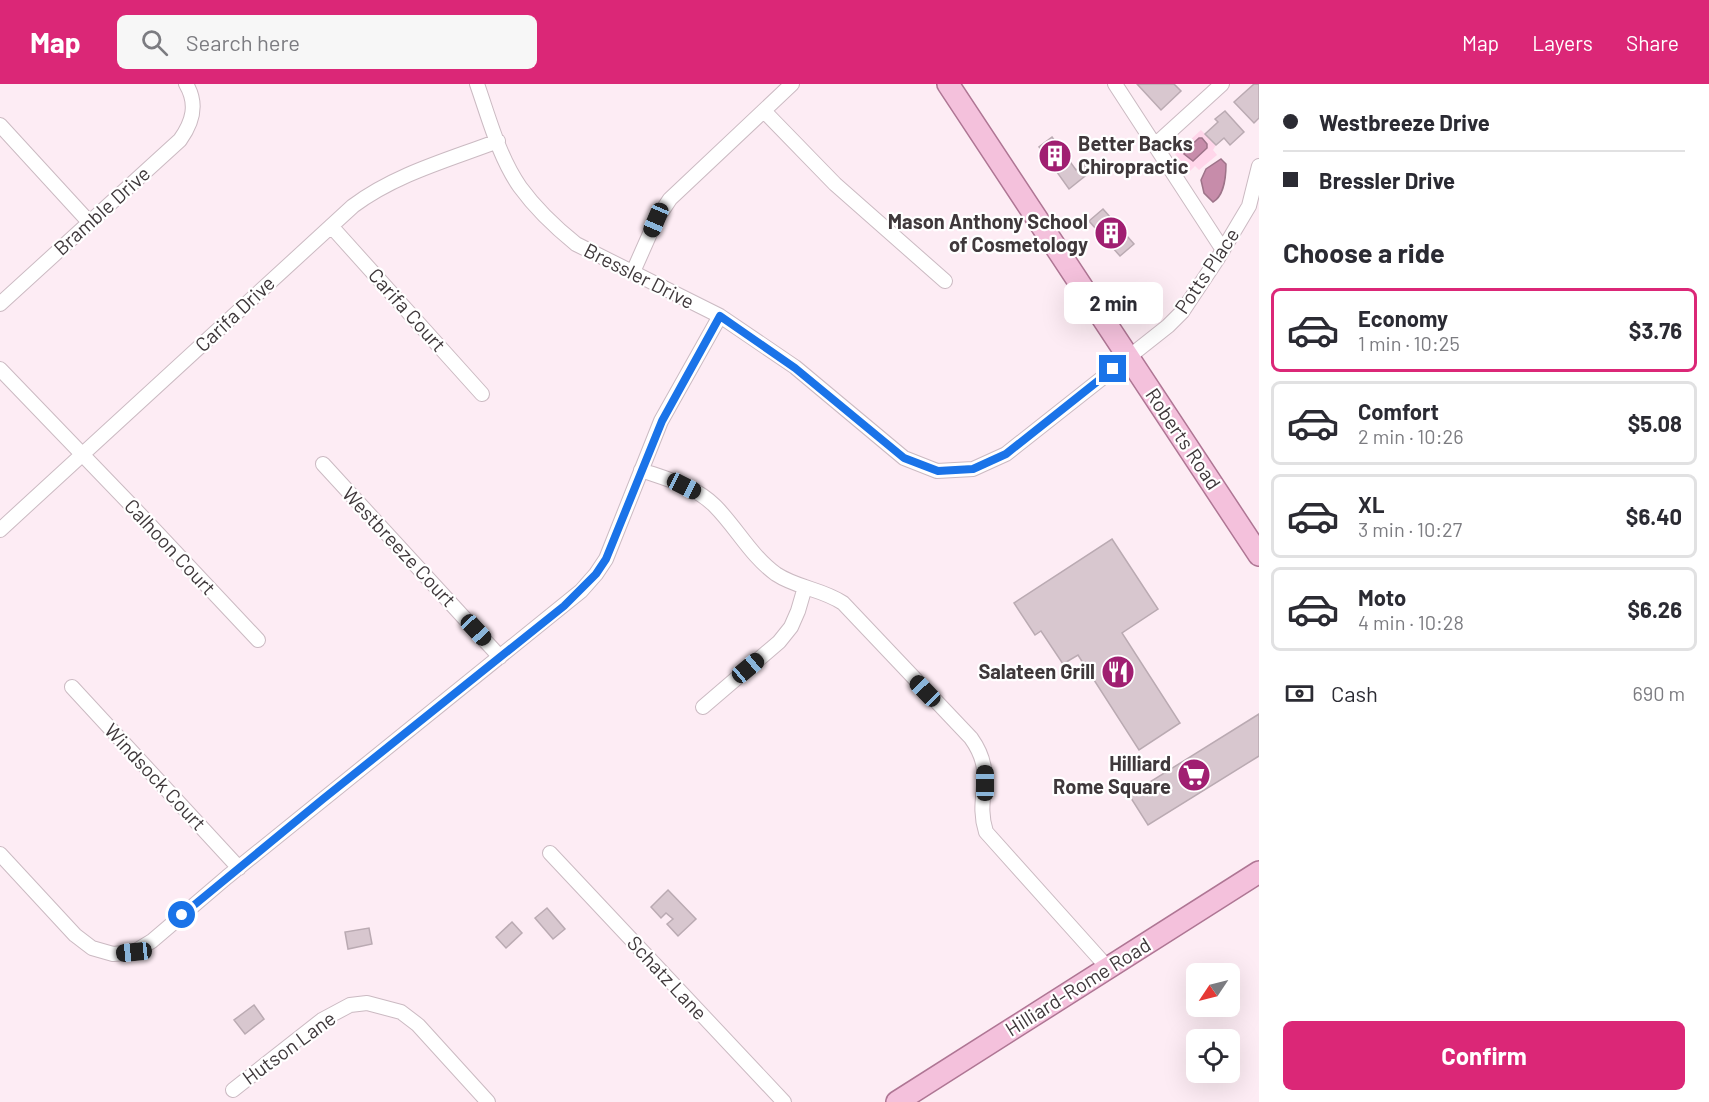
<!DOCTYPE html>
<html lang="en">
<head>
<meta charset="utf-8">
<style>
	:root { --surface:#fff; --page:#f7f7f7; --text:#2b2b33; --muted:#7c7c81; --line:#e1e1e2; --accent:#db2777 }
	body { margin:0; font-family:Barlow,sans-serif; background:var(--page); color:var(--text); height:100vh; display:flex; flex-direction:column; font-size:22px; white-space:nowrap }
	* { box-sizing:border-box; margin:0 }
	p { font-size:20px; color:var(--muted) }
	.icon { flex:none; width:33px; height:33px; fill:none; stroke:currentColor; stroke-width:2; stroke-linecap:round; stroke-linejoin:round }
	.map { position:relative; flex:1; overflow:hidden }
	.sheet { display:flex; flex-direction:column; background:var(--surface); width:450px }
	.sheet>* { flex:none }
	.top-card { display:grid; align-content:center; height:132px; padding:0 24px; background:var(--surface) }
	.needle { width:39px; rotate:235deg }
	.controls { position:absolute; left:1186px; top:879px; display:grid; gap:12px }
	.controls a { display:grid; place-items:center; width:54px; height:54px; border-radius:9px; background:var(--surface); box-shadow:0 6px 24px #0002; font-size:30px }
	.end { position:absolute; width:27px; height:27px; margin:-14px; border:8px solid #1a73e8; background:#fff; box-shadow:0 0 0 3px #fff }
	.from { border-radius:50% }
	.bubble { position:absolute; height:42px; border-radius:9px; background:var(--surface); box-shadow:0 6px 24px #0002; font-size:20px; font-weight:700; line-height:42px; text-align:center }
	.car { position:absolute; width:18px; height:36px; margin:-18px -9px; border-radius:8px; box-shadow:0 0 4px 2px #0007; background:linear-gradient(#222 24%,#8ab4d8 0 40%,#222 0 76%,#8ab4d8 0 86%,#222 0) }
	.top-card b { display:flex; align-items:center; gap:21px; height:57px; font-size:22px }
	.top-card b+b { border-top:2px solid var(--line) }
	.top-card i { width:15px; height:15px; background:var(--text) }
	ul { padding:0; list-style:none }
	li { display:flex; align-items:center; gap:18px; height:84px; margin:0 12px 9px; padding:0 12px; border:3px solid var(--line); border-radius:9px }
	li div { flex:1 }
	li b { display:block; font-size:22px }
	li em { font-style:normal; font-weight:700 }
	li.current { border-color:var(--accent) }
	li>.icon { width:54px; height:54px; stroke-width:1.5 }
	h2 { padding:0 24px; font-size:27px; line-height:72px }
	.pay { display:flex; align-items:center; gap:15px; height:66px; padding:0 24px; font-size:22px }
	.pay p { margin-inline-start:auto }
	.button { display:flex; gap:12px; margin-top:auto; padding:12px 24px }
	.button a { flex:1; height:69px; border-radius:9px; background:var(--accent); color:#fff; font-size:24px; font-weight:700; line-height:69px; text-align:center }
	header { display:flex; align-items:center; gap:36px; box-sizing:border-box; height:84px; padding:0 30px; background:var(--accent); color:#fff }
	header strong { font-size:28px }
	nav { display:flex; gap:33px; margin-inline-start:auto; font-size:21px }
	.search { width:420px; height:54px; background:var(--page); display:flex; align-items:center; gap:15px; box-sizing:border-box; padding:0 21px; border-radius:9px; color:var(--muted); font-size:22px }
	main { display:flex; flex:1; min-height:0 }
	.map>svg:first-child { display:block }
</style>
</head>
<body>
<header>
<strong>Map</strong>
<div class="search"><svg class="icon" aria-label="search" viewBox="0 0 24 24"><circle cx="10" cy="10" r="6"/><path d="M15 15l6 6"/></svg>Search here</div>
<nav><a>Map</a><a>Layers</a><a>Share</a></nav>
</header>
<main>
<div class="map">
<svg width="1259" height="1018" viewBox="0 0 1259 1018">
	<rect width="100%" height="100%" fill="#fdecf4"/>
	<!-- green -->
	<path fill="#ffd6ea" d="M1201,46L1216,61L1213,66L1217,71L1199,86L1195,82L1190,87L1175,70Z"/>
	<!-- water -->
	<path fill="#c78caa" stroke="#9e7389" stroke-width="1.5" d="M1199,54H1202L1207,60V64L1193,77L1184,70L1185,67Z
		M1221,75L1226,80C1226,92 1224,112 1213,118L1204,109L1201,96L1206,85Z"/>
	<!-- building -->
	<path fill="#d8c7cf" stroke="#baaab2" stroke-width="1.5" d="M1137,0H1174L1181,7L1161,26Z
		M1254,0H1259V34L1254,39L1234,18Z
		M1225,27L1244,48L1230,61L1224,54L1216,61L1205,50L1218,38L1215,35Z
		M1052,53L1076,86L1084,80L1090,88L1069,105L1039,63Z
		M1103,125L1134,160L1120,172L1089,137Z
		M1112,455L1158,525L1122,549L1180,639L1139,666L1078,571L1063,580L1041,547L1035,551L1014,519Z
		M1259,630V672L1148,741L1129,711Z
		M668,806L696,835L678,852L667,840L673,835L666,829L661,834L651,823Z
		M547,824L565,845L553,855L535,834Z
		M512,838L522,849L506,864L496,853Z
		M369,844L372,860L348,865L345,848Z
		M254,921L264,935L245,950L234,936Z"/>
	<g fill="none" stroke-linecap="round" stroke-linejoin="round">
		<!-- minor casing -->
		<g stroke="#cbbac2" stroke-width="16">
			<path id="minor" d="M477,0C489,34 499,73 520,103C536,125 555,143 576,160L720,232L795,283L904,374L937,387L973,385L1006,370L1168,242L1182,228L1218,174L1249,122L1259,82
				M1115,0L1223,166
				M764,27L835,100L945,197
				M0,41L89,138
				M1155,61L1222,0
				M331,142L482,310
				M633,188L656,136L670,115L792,0
				M0,220L180,56C193,38 198,20 186,0
				M0,285L132,422L258,556
				M323,380L500,573
				M641,386C667,395 695,402 715,422C736,443 751,472 776,490C797,504 822,505 843,519L971,654C998,692 974,711 986,748L1108,884
				M0,446L353,122C396,90 448,76 498,57
				M72,603L239,784
				M703,623L779,558L791,543L798,527L805,503
				M550,769L784,1018
				M0,770L75,851L92,864L113,870L134,868L152,857L227,793L581,507L596,490L606,475L661,337L720,232
				M233,1006L322,936L350,921L367,919L401,928L418,941L488,1018"/>
		</g>
		<!-- primary casing -->
		<g stroke="#af7694" stroke-width="24">
			<path id="primary" d="M948,0L1259,471
				M897,1018L1259,788"/>
		</g>
		<!-- minor -->
		<use href="#minor" stroke="#fff" stroke-width="14"/>
		<!-- primary -->
		<use href="#primary" stroke="#f4c1dc" stroke-width="21"/>
	</g>
	<g fill="none" stroke-linecap="round" stroke-linejoin="round">
		<!-- route -->
		<path stroke="#1a73e8" stroke-width="8" d="M182,831L323,715L564,522L596,490L606,475L662,337L720,232L795,284L904,374L938,387L973,385L1006,370L1113,285"/>
	</g>
	<!-- icons -->
	<defs>
		<g id="building-disc" transform="scale(1.725)"><circle r="9.5" fill="#a01f71" stroke="#fff"/><path d="M-4-6H4V6H1V3H-1V6H-4ZM-2.5-4.3h1.7v1.8h-1.7ZM.8-4.3h1.7v1.8H.8ZM-2.5-1h1.7V.8h-1.7ZM.8-1h1.7V.8H.8Z" fill="#fff"/></g>
		<g id="restaurant-disc" transform="scale(1.725)"><circle r="9.5" fill="#a01f71" stroke="#fff"/><path d="M-5-6h1v4h1v-4h1v4h1v-4h1v5L-1.5 .5V6h-2V.5L-5-1ZM5-6V6H3V1.5H1.5Q1.5-4 5-6Z" fill="#fff"/></g>
		<g id="supermarket-disc" transform="scale(1.725)"><circle r="9.5" fill="#a01f71" stroke="#fff"/><path d="M-6-5.5h2.5l.6 2H6L4.5 2H-2.5L-4.4-4H-6ZM-1.5 3.2a1.3 1.3 0 1 0 .1 0ZM3 3.2a1.3 1.3 0 1 0 .1 0Z" fill="#fff"/></g>
	</defs>
	<g fill-rule="evenodd">
		<use href="#building-disc" x="1055" y="72"/>
		<use href="#building-disc" x="1111" y="149"/>
		<use href="#restaurant-disc" x="1118" y="588"/>
		<use href="#supermarket-disc" x="1194" y="691"/>
	</g>
	<g text-anchor="middle" stroke-width="4.5" stroke-linejoin="round" paint-order="stroke">
		<!-- poi labels -->
		<g font-size="20" font-weight="bold" fill="#3f383b" stroke="#fff" text-anchor="end">
			<text x="1078" y="67" text-anchor="start">Better Backs<tspan x="1078" dy="23">Chiropractic</tspan></text>
			<text x="1088" y="145">Mason Anthony School<tspan x="1088" dy="23">of Cosmetology</tspan></text>
			<text x="1095" y="595">Salateen Grill</text>
			<text x="1171" y="687">Hilliard<tspan x="1171" dy="23">Rome Square</tspan></text>
		</g>
		<!-- street labels -->
		<g font-size="20" fill="#3f383b" stroke="#fff">
			<text transform="translate(102 127) rotate(-42)" y="7">Bramble Drive</text>
			<text transform="translate(1207 187) rotate(-56)" y="7">Potts Place</text>
			<text transform="translate(639 192) rotate(27)" y="7">Bressler Drive</text>
			<text transform="translate(407 226) rotate(48)" y="7">Carifa Court</text>
			<text transform="translate(235 230) rotate(-43)" y="7">Carifa Drive</text>
			<text transform="translate(1183 355) rotate(56)" y="7">Roberts Road</text>
			<text transform="translate(170 463) rotate(47)" y="7">Calhoon Court</text>
			<text transform="translate(399 463) rotate(47)" y="7">Westbreeze Court</text>
			<text transform="translate(155 693) rotate(47)" y="7">Windsock Court</text>
			<text transform="translate(667 894) rotate(47)" y="7">Schatz Lane</text>
			<text transform="translate(1078 903) rotate(-32)" y="7">Hilliard-Rome Road</text>
			<text transform="translate(289 964) rotate(-36)" y="7">Hutson Lane</text>
		</g>
	</g>
</svg>
<div class="controls">
<a><svg class="needle" viewBox="-14 -14 28 28"><path d="M0-13l5 13h-10z" fill="#e53935"/><path d="M0 13l5-13h-10z" fill="#7c7c81"/></svg></a>
<a><svg class="icon" aria-label="locate" viewBox="0 0 24 24"><circle cx="12" cy="12" r="6"/><path d="M12 2v4M12 18v4M2 12h4M18 12h4"/></svg></a>
</div>
<i class="end from" style="left:182px;top:831px"></i>
<i class="end" style="left:1113px;top:285px"></i>
<div class="bubble" style="left:1064px;top:198px;width:99px">2 min</div>
<i class="car" style="left:656px;top:136px;rotate:203deg"></i>
<i class="car" style="left:684px;top:402px;rotate:117deg"></i>
<i class="car" style="left:476px;top:546px;rotate:137deg"></i>
<i class="car" style="left:748px;top:584px;rotate:50deg"></i>
<i class="car" style="left:925px;top:607px;rotate:316deg"></i>
<i class="car" style="left:985px;top:699px;rotate:0deg"></i>
<i class="car" style="left:134px;top:868px;rotate:264deg"></i>
</div>
<section class="sheet">
<div class="top-card">
<b><i class="from"></i>Westbreeze Drive</b>
<b><i></i>Bressler Drive</b>
</div>
<h2>Choose a ride</h2>
<ul>
<li class="current"><svg class="icon" aria-label="car" viewBox="0 0 24 24"><path d="M5 17H2v-5l4-1 3-4h7l3 4 3 1v5h-3M9 17h6M6 11h13"/><circle cx="7" cy="17" r="2"/><circle cx="17" cy="17" r="2"/></svg><div><b>Economy</b><p>1 min · 10:25</p></div><em>$3.76</em></li>
<li><svg class="icon" aria-label="car" viewBox="0 0 24 24"><path d="M5 17H2v-5l4-1 3-4h7l3 4 3 1v5h-3M9 17h6M6 11h13"/><circle cx="7" cy="17" r="2"/><circle cx="17" cy="17" r="2"/></svg><div><b>Comfort</b><p>2 min · 10:26</p></div><em>$5.08</em></li>
<li><svg class="icon" aria-label="car" viewBox="0 0 24 24"><path d="M5 17H2v-5l4-1 3-4h7l3 4 3 1v5h-3M9 17h6M6 11h13"/><circle cx="7" cy="17" r="2"/><circle cx="17" cy="17" r="2"/></svg><div><b>XL</b><p>3 min · 10:27</p></div><em>$6.40</em></li>
<li><svg class="icon" aria-label="car" viewBox="0 0 24 24"><path d="M5 17H2v-5l4-1 3-4h7l3 4 3 1v5h-3M9 17h6M6 11h13"/><circle cx="7" cy="17" r="2"/><circle cx="17" cy="17" r="2"/></svg><div><b>Moto</b><p>4 min · 10:28</p></div><em>$6.26</em></li>
</ul>
<div class="pay"><svg class="icon" aria-label="cash" viewBox="0 0 24 24"><path d="M3 7h18v10H3z"/><circle cx="12" cy="12" r="2"/></svg>Cash<p>690 m</p></div>
<div class="button"><a>Confirm</a></div>
</section>
</main>
</body>
</html>
